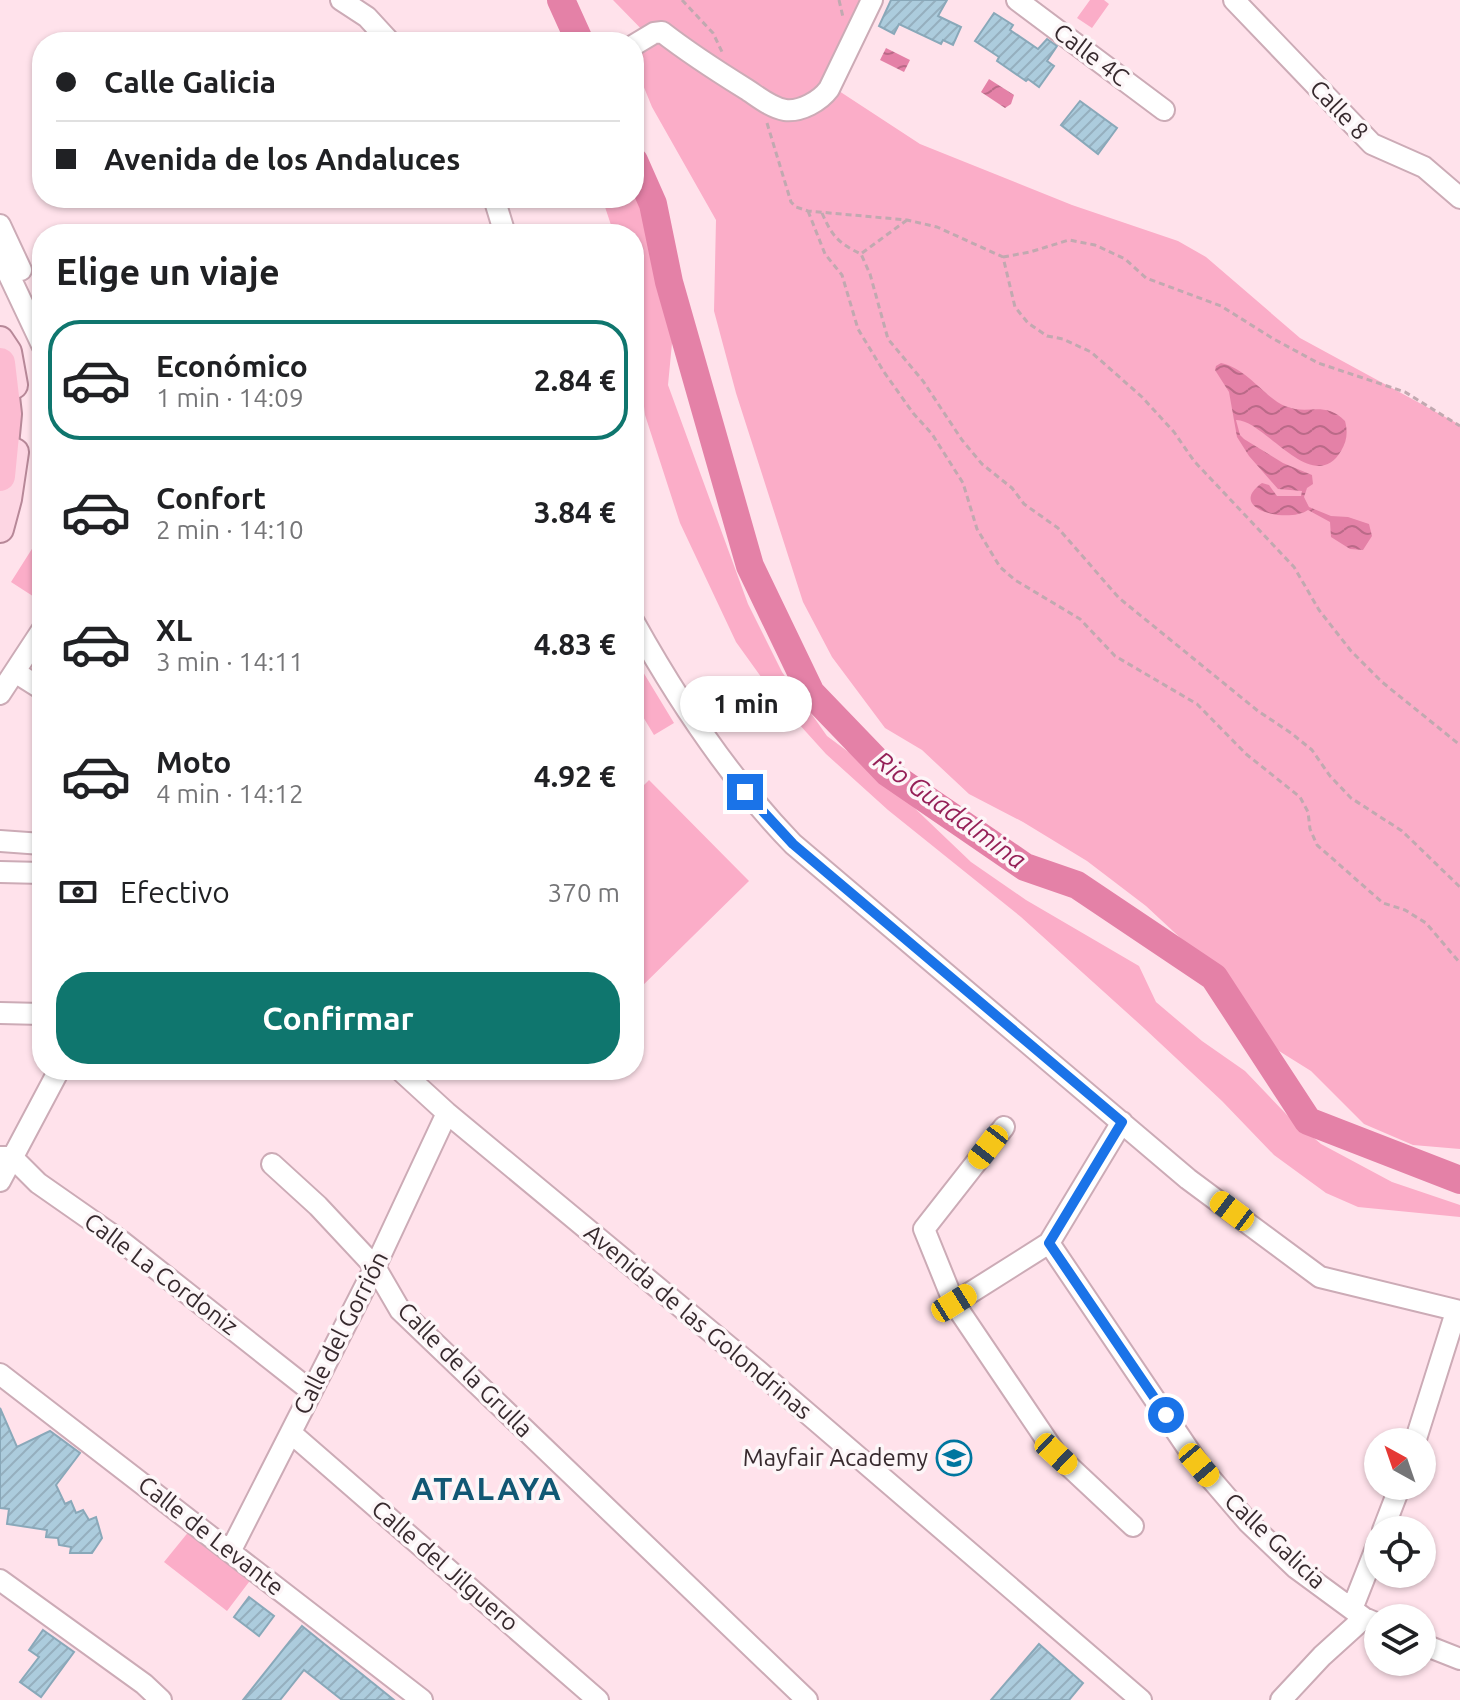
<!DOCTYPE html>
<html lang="es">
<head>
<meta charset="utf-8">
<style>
	:root { --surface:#fff; --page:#f2f2f2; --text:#202124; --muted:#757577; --line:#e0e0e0; --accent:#0f766e }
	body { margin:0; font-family:Ubuntu,sans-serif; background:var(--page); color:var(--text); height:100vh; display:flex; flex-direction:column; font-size:30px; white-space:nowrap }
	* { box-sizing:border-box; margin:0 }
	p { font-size:26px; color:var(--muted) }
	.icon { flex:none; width:44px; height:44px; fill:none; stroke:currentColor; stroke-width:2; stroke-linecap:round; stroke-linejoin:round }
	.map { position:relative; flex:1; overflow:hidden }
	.drawer { position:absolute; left:32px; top:224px; width:612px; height:856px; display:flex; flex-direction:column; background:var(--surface); border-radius:32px; box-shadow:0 2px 6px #0004 }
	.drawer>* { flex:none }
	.top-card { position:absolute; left:32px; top:32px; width:612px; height:176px; border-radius:32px; box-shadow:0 2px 6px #0004; display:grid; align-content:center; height:176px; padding:0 24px; background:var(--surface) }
	.needle { width:52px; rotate:320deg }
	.tools { position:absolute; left:1364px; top:1428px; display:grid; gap:16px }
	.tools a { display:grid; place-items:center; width:72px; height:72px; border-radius:50%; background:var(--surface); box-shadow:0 2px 6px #0004; font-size:40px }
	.end { position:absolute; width:36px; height:36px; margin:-18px; border:10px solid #1a73e8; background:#fff; box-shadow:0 0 0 4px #fff }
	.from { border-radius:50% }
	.bubble { position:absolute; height:56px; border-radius:28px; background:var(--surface); box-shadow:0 2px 6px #0004; font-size:26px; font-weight:700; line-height:56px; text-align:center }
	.car { position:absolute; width:24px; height:48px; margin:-24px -12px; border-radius:10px; box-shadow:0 0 6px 2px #0007; background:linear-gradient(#f5c518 24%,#345 0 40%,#f5c518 0 76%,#345 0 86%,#f5c518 0) }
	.top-card b { display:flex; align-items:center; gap:28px; height:76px; font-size:30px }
	.top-card b+b { border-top:2px solid var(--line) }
	.top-card i { width:20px; height:20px; background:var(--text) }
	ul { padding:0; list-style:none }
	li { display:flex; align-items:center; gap:24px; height:120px; margin:0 16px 12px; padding:0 8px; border:4px solid transparent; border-radius:32px }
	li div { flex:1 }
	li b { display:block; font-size:30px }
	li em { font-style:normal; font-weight:700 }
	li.current { border-color:var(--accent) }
	li>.icon { width:72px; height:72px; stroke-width:1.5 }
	h2 { padding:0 24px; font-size:36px; line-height:96px }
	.pay { display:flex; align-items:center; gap:20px; height:88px; padding:0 24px; font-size:30px }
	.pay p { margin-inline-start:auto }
	.action { display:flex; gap:16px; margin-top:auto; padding:16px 24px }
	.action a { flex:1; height:92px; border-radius:32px; background:var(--accent); color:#fff; font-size:32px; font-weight:700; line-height:92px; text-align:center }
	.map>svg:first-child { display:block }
</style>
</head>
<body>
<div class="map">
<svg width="1460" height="1700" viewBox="0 0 1460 1700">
	<defs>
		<pattern id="water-waves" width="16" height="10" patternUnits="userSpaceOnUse" patternTransform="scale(2)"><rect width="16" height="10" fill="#e481a7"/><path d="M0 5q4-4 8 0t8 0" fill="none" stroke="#ba6a88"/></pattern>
		<pattern id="building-hatch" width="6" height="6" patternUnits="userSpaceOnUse" patternTransform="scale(2)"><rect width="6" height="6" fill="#acccdd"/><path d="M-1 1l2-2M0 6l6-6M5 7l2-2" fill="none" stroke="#95afbe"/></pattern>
	</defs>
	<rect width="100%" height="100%" fill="#ffe2eb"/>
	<!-- green -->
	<path fill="#fbadc8" d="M613,0H864L839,91L920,144L1072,205L1178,241L1206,257L1300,338L1460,425V1149L1413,1145L1364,1124L1311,1071L1279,1051L1243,1002L1203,959L1146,906L1087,861L1023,822L969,794L922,750L885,728L832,657L803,602L736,393L714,311L716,220L652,107L634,63V53L653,41Z
		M1090,0H1104L1109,4L1092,28L1077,18Z
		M634,126L639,157V195L666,257L677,291L668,385L748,604L782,672L827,736L882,777L971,862L1026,900L1139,966L1156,1002L1202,1041L1245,1071L1287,1115L1321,1144L1392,1182L1460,1205V1217L1358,1207L1326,1193L1274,1155L1222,1101L1145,1029L1021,917L888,810L826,754L779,702L736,642L680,523L645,415L634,320V234H614L602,198H634Z
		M42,533V602L11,582Z
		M634,657L674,723L654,735L634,702Z
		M649,780L749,881L634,994V795Z
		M190,1530L252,1578L227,1611L164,1562Z"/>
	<!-- water -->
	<path fill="url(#water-waves)" d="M886,48L910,60L904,72L880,60Z
		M989,79L1014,95L1011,104L1005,108L981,92Z
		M1221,363C1248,369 1264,397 1285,406C1308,416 1324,400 1345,421C1348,432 1347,441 1341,451C1313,498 1264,419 1236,420L1240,435L1244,439L1283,463L1312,475L1313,484L1307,488L1304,497L1309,507L1331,516L1348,517L1369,524L1372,536L1363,550L1350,549L1331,537L1330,522L1308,510C1288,524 1225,509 1262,483L1269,485L1277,496H1301L1302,491L1278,489L1249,456L1237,437L1229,392L1215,370L1216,366Z"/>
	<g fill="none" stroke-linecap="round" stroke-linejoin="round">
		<!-- river -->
		<path stroke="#e481a7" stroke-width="28" d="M561,0L580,42
			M634,161L653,204L669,282L750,566L811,693L888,773L1025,867L1077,885L1214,977L1308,1121L1460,1180"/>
	</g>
	<!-- building -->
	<path fill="url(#building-hatch)" stroke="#89a8b9" stroke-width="2" d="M891,0H947L938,16L961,27L953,45L943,40L941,44L899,24L894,34L879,26Z
		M994,13L1013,25L1010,30L1038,49L1047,39L1057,46L1047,61L1054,66L1039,87L1028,79L1026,81L997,61L999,57L975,41Z
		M1080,101L1117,128L1098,154L1061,125Z
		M0,1408L17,1447L50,1431L80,1453L56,1485L65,1504L71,1501L76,1513L83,1510L89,1520L96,1517L102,1538L92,1553H70L71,1547L59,1545L58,1538L46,1537L47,1530L7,1524L9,1509L0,1508Z
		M249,1597L274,1616L259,1636L234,1617Z
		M302,1626L394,1700H342L304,1670L280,1700H243Z
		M43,1630L74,1652L41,1697L20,1682L39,1657L29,1650Z
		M1039,1644L1083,1683L1069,1700H991Z"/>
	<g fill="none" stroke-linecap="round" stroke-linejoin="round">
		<!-- minor casing -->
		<g stroke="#ccabb6" stroke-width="24">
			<path id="minor" d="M341,0L367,17L390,42
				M1017,0L1164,110
				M1234,0L1372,144L1424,167L1460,198
				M634,45L654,33L662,32C689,53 717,71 746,89C757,96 771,108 785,110C801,112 820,101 829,89L872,0
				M494,198L505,234
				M0,225L21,270
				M0,256L42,345
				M634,622C678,701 730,779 793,844L1188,1179L1320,1277L1460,1311
				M15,672L42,689
				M0,694L42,630
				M0,841L42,844
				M0,872L42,873
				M0,1013L42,1014
				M400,1070L447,1113L757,1370L1141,1700
				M1122,1122L1049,1243L1199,1465L1248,1522L1296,1568L1364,1618L1378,1624
				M1004,1127L924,1229L954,1303L1049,1243
				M0,1157H12L38,1183L121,1241L311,1391
				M272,1164L318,1206L375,1267L400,1310L807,1700
				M0,1181L59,1070
				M954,1303L1056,1454L1133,1526
				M0,1374L422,1700
				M291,1433L598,1700
				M1415,1442L1456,1312
				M1383,1530L1400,1486
				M231,1550L375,1267L447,1113
				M0,1580L144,1684L161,1700
				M1352,1609L1378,1543
				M1422,1644L1460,1659
				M1281,1700L1322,1656L1364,1618"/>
		</g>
		<!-- major casing -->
		<g stroke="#b78898" stroke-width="30">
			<path id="major" d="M0,340L8,352L14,385
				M0,529L8,499L15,452"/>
		</g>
		<!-- highway casing -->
		<g stroke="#b78898" stroke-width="34">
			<path id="highway" d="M0,363L6,414L0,476"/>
		</g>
		<!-- path -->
		<path stroke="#c1a9b0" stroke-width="3" stroke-dasharray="6 4" stroke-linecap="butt" d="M682,0L713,33L723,54
			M839,0L843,17
			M767,123L791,202L796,207L808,211L907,220L937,227L1003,257L1015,307L1028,323L1047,336L1063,339L1091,352L1142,397L1174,432L1194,461L1294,567L1319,610L1351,651L1382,682L1460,745
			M808,211L825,254L842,275L858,329L884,372L913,413L932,434L963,483L977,529L1000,567L1015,580L1080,619L1115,656L1197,704L1246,754L1300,797L1308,812L1310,829L1317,845L1383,903L1405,910L1426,923L1460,963
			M822,213C832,236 838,243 861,254L870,274L888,339L923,381L962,440L982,464L1012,488L1024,504L1058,528L1119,598L1258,711L1291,733L1312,750L1330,776L1351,798L1402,831L1460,887
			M862,253L907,220
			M1003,257L1030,252L1069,240L1095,245L1125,259L1146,278L1221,306L1272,338L1318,363L1405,392L1460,426"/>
		<!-- minor -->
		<use href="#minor" stroke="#fff" stroke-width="20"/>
		<!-- major -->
		<use href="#major" stroke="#fdd6e3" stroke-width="26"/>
		<!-- highway -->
		<use href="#highway" stroke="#fcbbd1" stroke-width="30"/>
	</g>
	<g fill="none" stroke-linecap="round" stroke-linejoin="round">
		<!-- route -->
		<path stroke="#1a73e8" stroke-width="10" d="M745,792L793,844L1122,1122L1049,1243L1166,1415"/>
	</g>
	<!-- icons -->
	<defs>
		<g id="school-ring" transform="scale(1.8)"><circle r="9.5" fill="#fdf6f8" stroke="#00769f" stroke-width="1.5"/><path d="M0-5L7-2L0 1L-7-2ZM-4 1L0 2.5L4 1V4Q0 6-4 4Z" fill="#00769f"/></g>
	</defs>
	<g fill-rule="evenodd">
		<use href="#school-ring" x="954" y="1458"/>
	</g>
	<g text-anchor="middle" stroke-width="7" stroke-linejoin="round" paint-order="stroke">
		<!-- street labels -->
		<g font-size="24" fill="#372a2e" stroke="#fdf6f8">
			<text transform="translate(1091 55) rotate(37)" y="8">Calle 4C</text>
			<text transform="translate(1339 110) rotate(46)" y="8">Calle 8</text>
			<text transform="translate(161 1274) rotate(37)" y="8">Calle La Cordoniz</text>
			<text transform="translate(698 1322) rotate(40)" y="8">Avenida de las Golondrinas</text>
			<text transform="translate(341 1333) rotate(-63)" y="8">Calle del Gorrión</text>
			<text transform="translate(465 1370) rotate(45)" y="8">Calle de la Grulla</text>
			<text transform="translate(211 1536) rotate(38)" y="8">Calle de Levante</text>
			<text transform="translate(1275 1541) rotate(43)" y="8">Calle Galicia</text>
			<text transform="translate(445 1566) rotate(41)" y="8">Calle del Jilguero</text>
		</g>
		<!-- poi labels -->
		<g font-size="24" fill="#372a2e" stroke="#fdf6f8" text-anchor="end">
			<text x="928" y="1466">Mayfair Academy</text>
		</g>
		<!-- water labels -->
		<g font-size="26" font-style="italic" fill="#952158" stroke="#fdf6f8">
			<text transform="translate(950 810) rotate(36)" y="9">Rio Guadalmina</text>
		</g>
		<!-- district labels -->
		<g font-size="32" font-weight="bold" letter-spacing="2" fill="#115774" stroke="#fdf6f8">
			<text x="487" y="1500">ATALAYA</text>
		</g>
	</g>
</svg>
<div class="tools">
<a><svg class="needle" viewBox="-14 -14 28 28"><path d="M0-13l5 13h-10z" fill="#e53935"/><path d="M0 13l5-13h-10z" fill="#757577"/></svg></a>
<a><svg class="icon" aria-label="locate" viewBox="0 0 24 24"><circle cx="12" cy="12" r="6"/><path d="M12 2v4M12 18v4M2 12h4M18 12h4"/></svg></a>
<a><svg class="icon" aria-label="layers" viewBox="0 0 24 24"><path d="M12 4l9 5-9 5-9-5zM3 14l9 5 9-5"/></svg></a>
</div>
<i class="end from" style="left:1166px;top:1415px"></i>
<i class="end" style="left:745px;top:792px"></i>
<div class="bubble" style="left:680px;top:676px;width:132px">1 min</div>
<i class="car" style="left:988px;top:1147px;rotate:218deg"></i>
<i class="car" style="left:1232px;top:1211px;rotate:307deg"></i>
<i class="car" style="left:954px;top:1303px;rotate:58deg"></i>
<i class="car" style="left:1056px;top:1454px;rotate:133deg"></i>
<i class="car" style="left:1199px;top:1465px;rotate:140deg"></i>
<div class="top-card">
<b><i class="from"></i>Calle Galicia</b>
<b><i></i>Avenida de los Andaluces</b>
</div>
<section class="drawer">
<h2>Elige un viaje</h2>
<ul>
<li class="current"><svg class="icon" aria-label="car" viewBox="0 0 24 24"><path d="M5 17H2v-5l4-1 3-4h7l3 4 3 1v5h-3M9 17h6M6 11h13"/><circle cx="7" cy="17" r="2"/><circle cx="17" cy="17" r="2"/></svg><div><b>Económico</b><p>1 min · 14:09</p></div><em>2.84 €</em></li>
<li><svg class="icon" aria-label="car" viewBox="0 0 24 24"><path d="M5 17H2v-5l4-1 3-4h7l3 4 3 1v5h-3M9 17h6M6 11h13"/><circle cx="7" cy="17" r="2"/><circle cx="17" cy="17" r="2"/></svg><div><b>Confort</b><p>2 min · 14:10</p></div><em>3.84 €</em></li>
<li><svg class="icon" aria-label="car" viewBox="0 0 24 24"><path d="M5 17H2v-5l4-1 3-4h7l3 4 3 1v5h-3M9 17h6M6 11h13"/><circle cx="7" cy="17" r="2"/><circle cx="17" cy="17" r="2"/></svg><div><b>XL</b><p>3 min · 14:11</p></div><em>4.83 €</em></li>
<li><svg class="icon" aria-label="car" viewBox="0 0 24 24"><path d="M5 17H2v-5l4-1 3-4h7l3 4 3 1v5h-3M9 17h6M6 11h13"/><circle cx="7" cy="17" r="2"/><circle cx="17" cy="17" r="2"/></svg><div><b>Moto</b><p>4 min · 14:12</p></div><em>4.92 €</em></li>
</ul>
<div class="pay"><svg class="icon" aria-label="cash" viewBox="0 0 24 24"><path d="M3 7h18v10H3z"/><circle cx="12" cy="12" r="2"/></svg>Efectivo<p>370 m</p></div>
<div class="action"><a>Confirmar</a></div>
</section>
</div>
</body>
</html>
